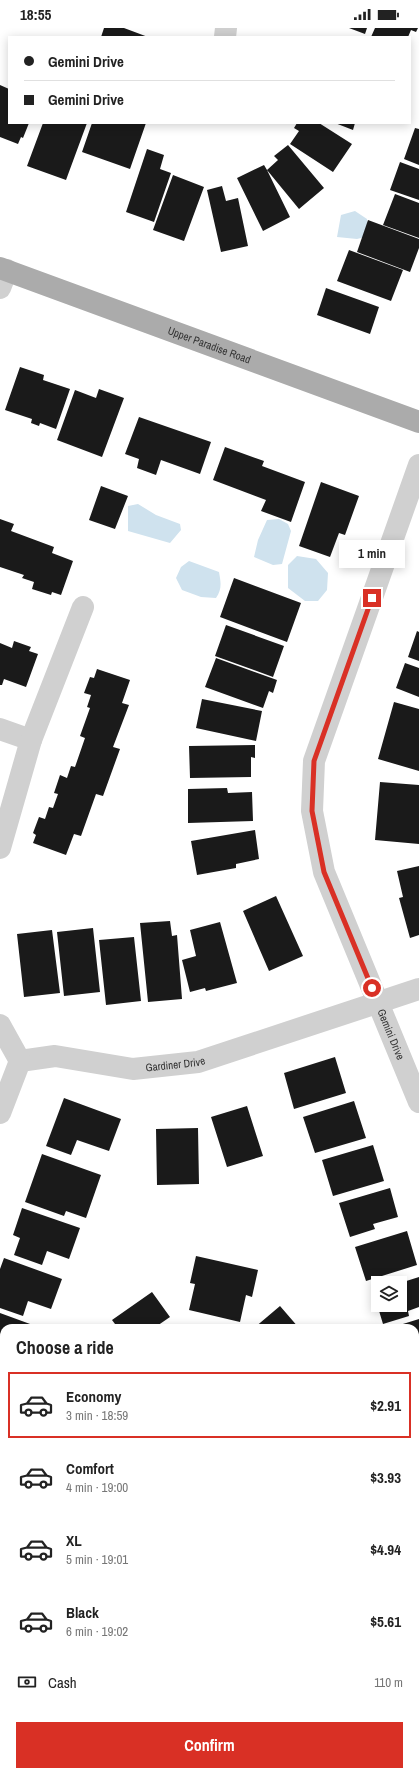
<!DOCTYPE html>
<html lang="en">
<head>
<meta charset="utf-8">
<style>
	:root { --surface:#fff; --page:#f6f6f6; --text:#222; --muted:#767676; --line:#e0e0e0; --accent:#d93025 }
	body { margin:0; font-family:"Archivo Narrow",sans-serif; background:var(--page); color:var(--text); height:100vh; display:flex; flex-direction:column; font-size:15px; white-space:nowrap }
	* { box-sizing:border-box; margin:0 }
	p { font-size:13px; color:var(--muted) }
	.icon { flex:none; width:22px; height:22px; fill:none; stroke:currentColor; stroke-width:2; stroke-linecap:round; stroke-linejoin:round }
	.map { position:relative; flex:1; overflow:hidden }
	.details { position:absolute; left:0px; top:1296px; width:419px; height:452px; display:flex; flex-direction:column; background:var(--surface); border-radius:12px 12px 0 0; box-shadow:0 2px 10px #0003 }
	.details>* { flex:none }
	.hud { position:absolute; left:8px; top:8px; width:403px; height:88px; border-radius:0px; box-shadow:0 2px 10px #0003; display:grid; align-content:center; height:88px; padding:0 16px; background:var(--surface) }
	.buttons { position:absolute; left:371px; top:1248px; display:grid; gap:8px }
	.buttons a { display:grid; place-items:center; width:36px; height:36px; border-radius:0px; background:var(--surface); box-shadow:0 2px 10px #0003; font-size:20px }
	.end { position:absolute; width:18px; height:18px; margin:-9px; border:5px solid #d93025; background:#fff; box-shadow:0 0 0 2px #fff }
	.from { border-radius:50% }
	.bubble { position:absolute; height:28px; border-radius:0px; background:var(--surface); box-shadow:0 2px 10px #0003; font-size:13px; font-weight:700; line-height:28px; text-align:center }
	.hud b { display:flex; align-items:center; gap:14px; height:38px; font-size:15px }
	.hud b+b { border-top:1px solid var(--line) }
	.hud i { width:10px; height:10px; background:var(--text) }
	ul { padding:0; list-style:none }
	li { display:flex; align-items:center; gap:12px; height:66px; margin:0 8px 6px; padding:0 8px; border:2px solid transparent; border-radius:0px }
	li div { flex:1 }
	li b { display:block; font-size:15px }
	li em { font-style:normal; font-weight:700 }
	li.on { border-color:var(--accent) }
	li>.icon { width:36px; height:36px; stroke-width:1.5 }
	h2 { padding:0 16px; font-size:18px; line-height:48px }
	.pay { display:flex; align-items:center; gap:10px; height:44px; padding:0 16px; font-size:15px }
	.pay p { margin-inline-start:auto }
	.button { display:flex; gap:8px; margin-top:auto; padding:8px 16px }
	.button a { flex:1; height:46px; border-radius:0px; background:var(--accent); color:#fff; font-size:16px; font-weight:700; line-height:46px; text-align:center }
	.status { display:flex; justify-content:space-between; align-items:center; height:28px; padding:0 20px; background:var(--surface); direction:ltr }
	.status svg { height:11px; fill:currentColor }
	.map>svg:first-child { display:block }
</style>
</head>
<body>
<div class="status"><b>18:55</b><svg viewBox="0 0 49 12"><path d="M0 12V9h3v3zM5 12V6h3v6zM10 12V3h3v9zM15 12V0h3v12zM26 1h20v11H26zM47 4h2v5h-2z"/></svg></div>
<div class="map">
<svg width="419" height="1748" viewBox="0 0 419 1748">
	<rect width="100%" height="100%" fill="#fff"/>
	<!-- water -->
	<path fill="#cfe2ee" d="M355,183L367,191L368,199L365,209L357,211L337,209L341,187Z
		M138,476L156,487L180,496L181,502L170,515L128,503V478Z
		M279,491L288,496L291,503L282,536L273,537L254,529L258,512L267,492Z
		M297,528L316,531L328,545L327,562L318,573H305L288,560V537Z
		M189,533L219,544C221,555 222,561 216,570L201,569L182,562L176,550L181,539Z"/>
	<!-- building -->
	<path fill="#1a1a1a" d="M104,0H124L148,9H101Z
		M349,0H367L365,6Z
		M375,0H418L416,4L411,2L408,9H371Z
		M0,57L9,61V95H29L23,110L21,109L18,116L0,109Z
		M43,95H87L66,152L27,138Z
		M92,95H146L130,141L82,124Z
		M297,95H319L352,116L333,144L290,116L299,103L294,100Z
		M335,95H355L353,102Z
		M415,100L419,101V137L404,131Z
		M288,117L324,160L299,181L267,142L290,189L263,203L237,150L264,137L267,142L278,132L274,128Z
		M147,121L164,127L160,141L171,145L154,194L126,184Z
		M400,134L419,141V172L390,162Z
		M173,147L204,159L184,213L153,202Z
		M222,158L226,173L238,170L248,218L221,224L207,162Z
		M395,166L419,175V210L383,197Z
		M368,192L419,211V220L410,244L357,224Z
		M349,222L403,242L391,273L337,253Z
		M326,260L379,279L370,306L317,287Z
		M20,339L44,347L43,352L70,361L56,401L40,395L39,398L31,395L32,391L5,382Z
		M99,361L124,370L102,429L57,412L75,362L96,370Z
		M139,389L211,414L200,446L161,432L156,447L137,440L139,431L125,426Z
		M225,419L264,433L262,438L305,454L291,494L261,483L266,472L213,452Z
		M321,454L359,468L345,507L339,505L330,529L299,518Z
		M101,458L128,468L115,501L89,492Z
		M0,491L14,496L11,503L54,519L52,525L73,533L61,567L52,564L51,567L32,561L34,554L22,550L24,547L0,539Z
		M234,550L301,575L287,614L220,589Z
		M226,597L284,618L273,649L215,628Z
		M417,603L419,604V633L408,629Z
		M14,613L31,619L29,623L38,626L26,659L4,651L2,657H0V615L12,620Z
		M216,630L277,652L273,665L269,663L263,680L205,659Z
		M405,635L419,640V669L396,660Z
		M97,641L130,652L122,675L129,677L113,719L120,721L103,768L96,766L81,808L74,806L66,827L33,815L36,807L33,805L39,789L45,791L49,779L53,780L58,766L54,765L60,747L67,750L71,738L75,739L85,710L80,708L90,680L87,679L91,667L84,665L90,649L94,650Z
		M202,671L262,683L256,713L196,700Z
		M394,674L419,681V743L378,731Z
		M255,717V730L251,729V749L190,750L189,718Z
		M380,754L419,757V816L375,812Z
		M227,760L228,765L252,764L253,793L188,795V761Z
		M255,802L259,831L236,836V840L197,847L191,813Z
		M419,838V907L410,910L399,870L403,869L397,843Z
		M276,868L303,928L269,943L243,883Z
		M170,893L172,908L177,907L182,971L148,974L140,895Z
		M220,894L237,955L206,963L205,960L190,964L182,932L196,928L190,902Z
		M93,900L100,964L64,968L57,904Z
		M52,902L60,965L24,969L17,906Z
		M134,909L141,973L106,977L99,912Z
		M335,1029L346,1065L294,1081L284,1045Z
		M64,1070L121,1091L109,1123L77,1112L71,1127L46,1118Z
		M354,1073L366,1110L315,1125L303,1089Z
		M247,1078L263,1128L227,1139L211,1089Z
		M198,1100L199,1156L157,1157L156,1101Z
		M373,1117L384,1153L333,1168L322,1132Z
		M42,1126L101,1147L86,1190L66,1183L64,1188L25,1174Z
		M390,1160L398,1189L373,1196L375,1201L350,1209L339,1175Z
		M22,1180L80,1200L69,1231L47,1223L42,1237L14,1227L20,1210L13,1207Z
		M407,1203L417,1237L366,1253L355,1219Z
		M196,1228L258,1242L252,1269L246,1267L240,1294L189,1282L195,1256L190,1255Z
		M4,1230L62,1251L51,1281L28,1273L23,1288L0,1280V1241Z
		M419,1249V1279L408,1283L409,1288L383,1296L373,1263L378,1262V1277H400V1255Z
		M152,1264L170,1289L154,1300H118L112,1292Z
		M280,1278L299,1300H254Z
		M0,1285L41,1300H4V1338L0,1336Z
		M419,1291V1327L415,1328V1300H390Z
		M419,1333V1370L415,1371V1334Z
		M0,1342L4,1343V1377L0,1376Z
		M419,1381V1417L415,1405V1382Z
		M0,1398L4,1400V1406L0,1417Z
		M415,1598L419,1599V1631L415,1630Z
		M4,1628V1679L0,1678V1639Z
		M194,1744H231L229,1748H192Z
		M237,1744H273L272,1748H235Z
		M289,1744H327L326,1748H287Z"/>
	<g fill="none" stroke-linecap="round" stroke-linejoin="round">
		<!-- minor -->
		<g stroke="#d0d0d0" stroke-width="22">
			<path d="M225,9L226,0"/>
			<path d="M0,260L7,242"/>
			<path id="s1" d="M419,437L314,733L312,783L324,844L419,1074"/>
			<path d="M0,701L31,712"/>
			<path d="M0,820L31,712L83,579"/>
			<path d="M0,997L20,1033"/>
			<path id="s2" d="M20,1033L55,1028L133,1041L198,1034L419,961"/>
			<path d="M0,1085L20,1033"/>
			<path d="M0,1563L4,1564"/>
			<path d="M415,1693L419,1692"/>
		</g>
		<!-- major -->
		<path stroke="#ababab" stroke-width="22" id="s3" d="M0,240L419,394"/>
	</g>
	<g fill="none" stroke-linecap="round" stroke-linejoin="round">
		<!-- route -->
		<path stroke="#d93025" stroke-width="5" d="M372,570L314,733L312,783L324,844L372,960"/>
	</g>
	<g text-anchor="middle" stroke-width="4" stroke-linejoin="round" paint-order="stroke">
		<!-- street labels -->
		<g font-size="11" fill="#333" stroke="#fff">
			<text dy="4" stroke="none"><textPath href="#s3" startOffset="223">Upper Paradise Road</textPath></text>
			<text dy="4" stroke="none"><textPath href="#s1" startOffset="602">Gemini Drive</textPath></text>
			<text dy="4" stroke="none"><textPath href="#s2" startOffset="157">Gardiner Drive</textPath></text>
		</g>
	</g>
</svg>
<div class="buttons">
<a><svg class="icon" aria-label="layers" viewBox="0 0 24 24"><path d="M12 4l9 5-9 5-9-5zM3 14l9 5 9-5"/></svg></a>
</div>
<i class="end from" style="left:372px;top:960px"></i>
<i class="end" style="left:372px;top:570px"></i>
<div class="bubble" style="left:339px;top:512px;width:66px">1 min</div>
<div class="hud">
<b><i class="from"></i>Gemini Drive</b>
<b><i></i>Gemini Drive</b>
</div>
<section class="details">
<h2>Choose a ride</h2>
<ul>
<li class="on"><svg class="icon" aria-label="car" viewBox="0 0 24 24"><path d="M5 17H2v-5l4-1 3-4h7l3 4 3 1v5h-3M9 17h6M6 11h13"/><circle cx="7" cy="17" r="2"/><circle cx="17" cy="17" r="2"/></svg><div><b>Economy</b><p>3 min · 18:59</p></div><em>$2.91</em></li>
<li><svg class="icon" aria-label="car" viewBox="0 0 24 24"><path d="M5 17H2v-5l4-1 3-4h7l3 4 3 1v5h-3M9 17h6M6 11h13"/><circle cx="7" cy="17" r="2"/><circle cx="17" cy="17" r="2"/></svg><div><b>Comfort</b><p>4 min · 19:00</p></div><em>$3.93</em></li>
<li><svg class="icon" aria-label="car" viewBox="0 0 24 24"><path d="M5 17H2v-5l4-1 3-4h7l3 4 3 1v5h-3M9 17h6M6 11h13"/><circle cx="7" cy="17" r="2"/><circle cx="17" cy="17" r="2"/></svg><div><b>XL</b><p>5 min · 19:01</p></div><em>$4.94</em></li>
<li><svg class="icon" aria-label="car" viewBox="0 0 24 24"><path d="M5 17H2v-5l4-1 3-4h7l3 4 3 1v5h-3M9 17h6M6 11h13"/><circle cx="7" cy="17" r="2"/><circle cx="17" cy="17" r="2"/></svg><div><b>Black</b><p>6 min · 19:02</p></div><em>$5.61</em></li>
</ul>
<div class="pay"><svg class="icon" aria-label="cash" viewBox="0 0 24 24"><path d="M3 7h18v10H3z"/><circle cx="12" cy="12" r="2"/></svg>Cash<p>110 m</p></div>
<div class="button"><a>Confirm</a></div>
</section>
</div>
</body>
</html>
